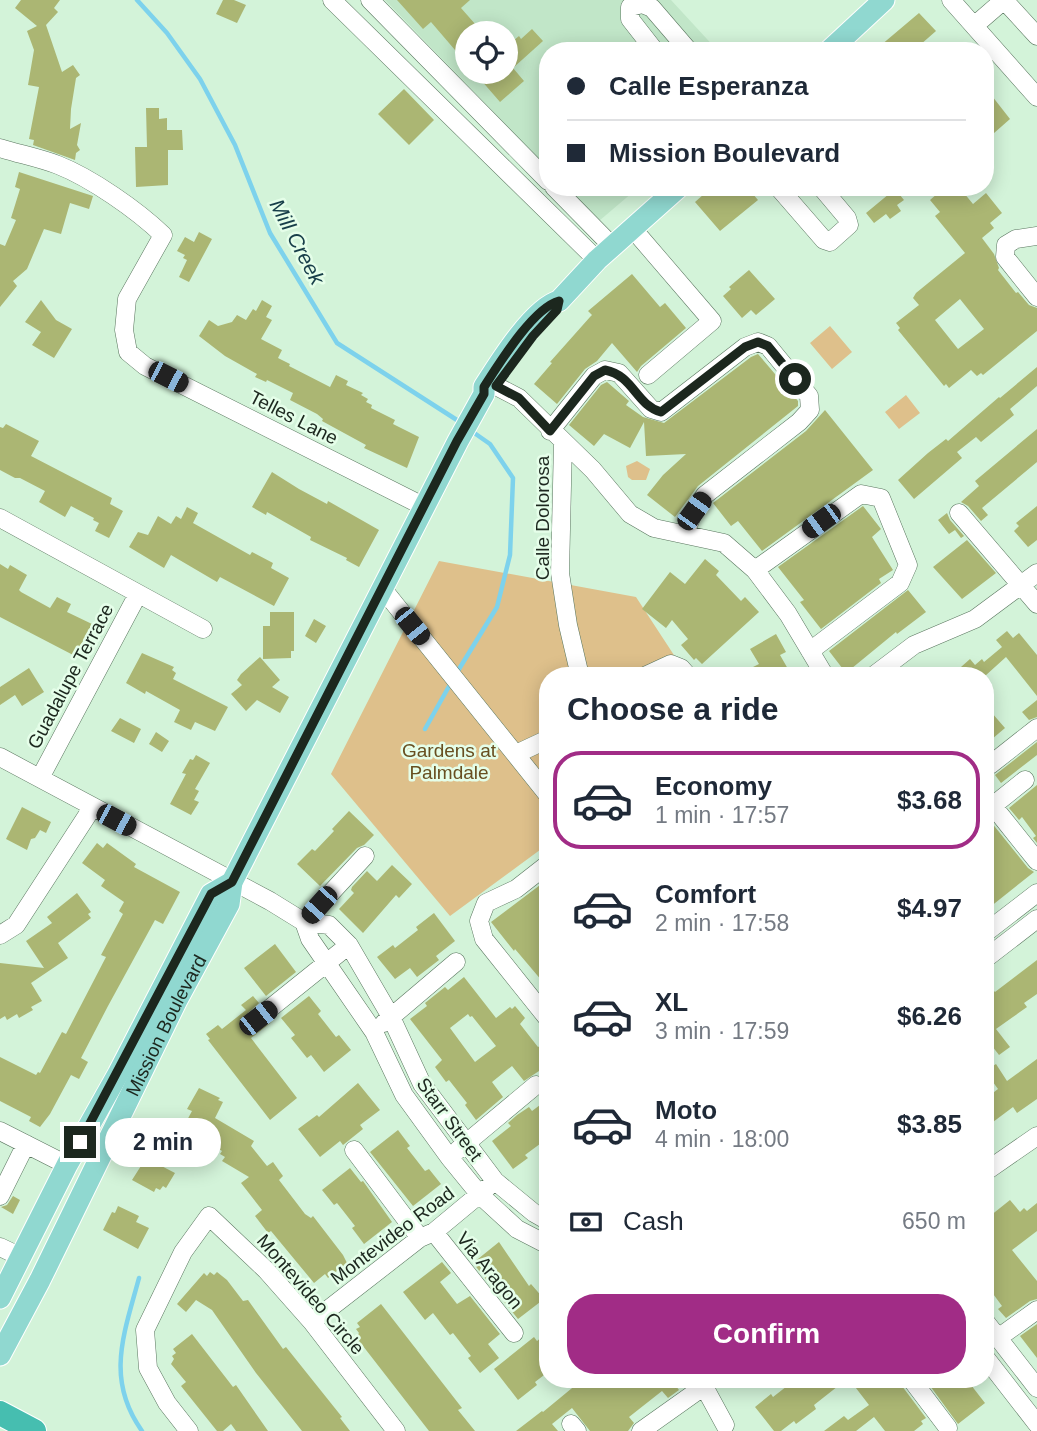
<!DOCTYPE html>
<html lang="en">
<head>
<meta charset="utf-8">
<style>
	:root { --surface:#fff; --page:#f2f2f3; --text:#1f2937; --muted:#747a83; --line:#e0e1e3; --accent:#a12c86 }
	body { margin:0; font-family:Arial,sans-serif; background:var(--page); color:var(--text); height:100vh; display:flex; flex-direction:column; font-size:26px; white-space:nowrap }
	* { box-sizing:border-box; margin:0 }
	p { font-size:23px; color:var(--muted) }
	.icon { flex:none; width:38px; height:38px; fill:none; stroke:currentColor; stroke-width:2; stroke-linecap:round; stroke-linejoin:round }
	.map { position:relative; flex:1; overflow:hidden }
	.panel { position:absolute; left:539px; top:667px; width:455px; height:721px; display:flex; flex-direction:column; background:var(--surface); border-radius:28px; box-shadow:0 4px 18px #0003 }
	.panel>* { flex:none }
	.hud { position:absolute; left:539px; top:42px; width:455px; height:154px; border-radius:28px; box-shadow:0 4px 18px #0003; display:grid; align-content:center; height:154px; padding:0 28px; background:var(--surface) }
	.tools { position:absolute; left:455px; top:21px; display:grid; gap:14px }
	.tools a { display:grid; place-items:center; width:63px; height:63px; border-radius:50%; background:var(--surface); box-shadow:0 4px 18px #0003; font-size:35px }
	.end { position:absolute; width:32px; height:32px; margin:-16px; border:9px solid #1c271e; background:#fff; box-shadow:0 0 0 4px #fff }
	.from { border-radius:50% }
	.bubble { position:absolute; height:49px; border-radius:24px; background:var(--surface); box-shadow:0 4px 18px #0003; font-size:23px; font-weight:800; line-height:49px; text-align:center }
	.car { position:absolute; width:21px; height:42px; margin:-21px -10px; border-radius:9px; box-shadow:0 0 5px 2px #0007; background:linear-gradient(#222 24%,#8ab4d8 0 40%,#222 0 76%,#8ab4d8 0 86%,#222 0) }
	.hud b { display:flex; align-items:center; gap:24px; height:66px; font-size:26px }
	.hud b+b { border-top:2px solid var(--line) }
	.hud i { width:18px; height:18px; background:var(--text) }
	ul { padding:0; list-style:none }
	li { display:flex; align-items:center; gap:21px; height:98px; margin:0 14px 10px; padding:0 14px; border:4px solid transparent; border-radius:28px }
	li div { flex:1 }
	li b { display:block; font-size:26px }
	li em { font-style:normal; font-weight:800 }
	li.active { border-color:var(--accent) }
	li>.icon { width:63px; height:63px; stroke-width:1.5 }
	h2 { padding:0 28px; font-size:32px; line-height:84px }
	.pay { display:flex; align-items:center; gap:18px; height:77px; padding:0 28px; font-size:26px }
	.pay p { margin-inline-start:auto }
	.button { display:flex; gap:14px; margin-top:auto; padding:14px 28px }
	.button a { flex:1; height:80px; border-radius:28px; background:var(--accent); color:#fff; font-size:28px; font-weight:800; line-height:80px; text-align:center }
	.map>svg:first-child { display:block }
</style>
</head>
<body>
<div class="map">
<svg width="1037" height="1431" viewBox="0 0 1037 1431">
	<rect width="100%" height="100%" fill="#d3f3d9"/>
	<!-- built -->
	<path fill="#c1e6c8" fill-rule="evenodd" d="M385,0H671L718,51H548V168ZM467,33H506V72H467Z
		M566,187H639L599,221Z"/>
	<!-- green -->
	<path fill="#dec08b" d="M830,326L852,352L832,369L810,343Z
		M906,395L920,413L899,429L885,412Z
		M637,461L650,469L646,480H632L628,477L626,466Z
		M439,561L636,597L687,675L548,676V844L450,916L331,774Z"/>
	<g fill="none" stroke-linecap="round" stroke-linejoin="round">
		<!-- stream -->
		<path stroke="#7dd2ec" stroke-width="4.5" d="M137,0L167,33L200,79L235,145L270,233L337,343L460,422
			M456,674L497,607L510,555L513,478L490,444L470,430
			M425,729L452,681
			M139,1278C124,1334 105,1379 142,1431"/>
	</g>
	<!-- building -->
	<path fill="#abb673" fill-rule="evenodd" d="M21,0H60L54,8L58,12L46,25L62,72L73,65L80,75L76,78L71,109L70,129L81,123L77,145L80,150L76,153L75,160L33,145L34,140L29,139L39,87L28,85L34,50L27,31L37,26L15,8Z
		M223,0H234L246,5L237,23L216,14Z
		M397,0H470L461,8L483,33H467V64L431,22L423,29Z
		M919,13L936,31L920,45L925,51H874Z
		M532,29L543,41L513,68L524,81L500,102L474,72H506V52L509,49L507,46L519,36L521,39Z
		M985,87L1010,119L985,141Z
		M404,89L434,120L409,145L378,114Z
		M146,108H159V119L167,118V130H182L183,150H168V185L136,187L135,147H147Z
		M19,172L93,196L89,209L70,203L61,234L44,229L27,269L13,281L17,286L0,307V244L5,246L16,220L11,218L20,189L15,187Z
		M712,187H747L758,200L720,231L695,202Z
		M945,187H959L973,204L986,193L1002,213L990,223L994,228L982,238L994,254L999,268L998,270L1016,293L1018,292L1029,305L1037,308V331L983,375L981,373L977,376L971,370L949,388L946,384L944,386L898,330L900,328L896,323L919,305L913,298L916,293L965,253L935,216L940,212L930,200ZM960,299L984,329L958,349L935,320Z
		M895,189L904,200L897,205L901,211L890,219L886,214L874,223L866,213Z
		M199,232L212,239L189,282L179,277L187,260L183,258L185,255L177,251L185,237L194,242Z
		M749,270L775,299L756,315L751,310L742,318L723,296L731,289L729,287Z
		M632,274L660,307L665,303L686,328L641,366L637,372L612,343L597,361L585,369L557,404L534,384L552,363L550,362L590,317L592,315L588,311Z
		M41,300L56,320L72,329L54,358L32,345L41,332L25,322Z
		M262,300L272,306L266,317L272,320L261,339L282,350L278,358L290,364L289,366L330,387L336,375L348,381L346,385L363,393L361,395L368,399L366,402L372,405L371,408L395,420L393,424L419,437L407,468L364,448L366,445L322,421L323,419L317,414L290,400L293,393L267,380L266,382L255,377L257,374L225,356L199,336L209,320L218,326L232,322L237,315L246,320L253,309L256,311Z
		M758,354L798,401V406L698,486L675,517L647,495L663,475L686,454L646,456L644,422L630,448L604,434L594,446L569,425L601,385L607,382L629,401L626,405L643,417L664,423L751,357Z
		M1037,367V386L1010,409L1014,415L981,442L976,437L957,452L962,458L914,499L898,480L928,453L946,439L948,441L999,397L1000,398Z
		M825,410L873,470L762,551L738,521L731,526L713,503L806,431Z
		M6,424L39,441L31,456L112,498L110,504L123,511L109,538L95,531L99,523L93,520L94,518L71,506L65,517L39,502L45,491L20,478H15L0,470V427L3,428Z
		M1037,429V462L982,508L988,515L981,521L968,506L961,502L979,486L975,481Z
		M272,472L299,489L327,504L328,501L379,530L359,567L346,560L347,558L310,540L311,537L267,512L266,515L252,507Z
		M863,506L881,529L872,537L893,570L879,579L881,583L821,629L800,602L804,600L778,567Z
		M1037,506V540L1028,547L1014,531L1019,526L1016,523Z
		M187,507L198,513L193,523L250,555L252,552L273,563L271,568L289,578L274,606L220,577L217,582L171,555L164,568L129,547L138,532L148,535L158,516L171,524L176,516L181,519Z
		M947,513L950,520L964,536L961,538L955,530L949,534L938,520Z
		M967,540L996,573L962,599L933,567Z
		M705,559L719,571L716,575L741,601L745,597L759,612L702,664L696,658L694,660L681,645L688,639L672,620L666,628L642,609L670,572L685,584Z
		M0,564L8,569L10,565L27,575L19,590L21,592L50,608L57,597L71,604L67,612L92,624L75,656L0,617Z
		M908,590L926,612L897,634L896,632L846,673L829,651Z
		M270,612H294V651H291V658L263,659V626H270Z
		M314,619L326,626L316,643L305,636Z
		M1007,631L1013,638L1019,633L1037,655V696L1006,657L985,676H963L966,673L961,667L970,659L975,665L982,659L984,662L1002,647L996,640Z
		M776,634L786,652L780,655L792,676H735L759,664L750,649Z
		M142,653L174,667L172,670L176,673L173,679L228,707L215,731L195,722L191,730L174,722L180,710L146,691L145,694L126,683Z
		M260,657L280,680L272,687L289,697L280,713L257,700L246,711L231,694L242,685L237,680L241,674Z
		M29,668L44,692L22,706L15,695L0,705V687Z
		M1037,700V717L1029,720L1022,712Z
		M985,705L1005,728L985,745Z
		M120,718L141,729L134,743L111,731Z
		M156,732L169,741L162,752L149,744Z
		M1037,742V755L1001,783L995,775Z
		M196,755L210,763L195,789L199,791L194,800L199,802L191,815L170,804L186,774L182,773L190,759L193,760Z
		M1037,785V843L1033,838L1036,836L1022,817L1019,820L1009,808Z
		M22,807L51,822L46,833L40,830L35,838L31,839L27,850L6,839Z
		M349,811L374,835L364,845L357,848L320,886L297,864L312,849L315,851L334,831L332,829Z
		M991,822L1028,868L1034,872L985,911V823Z
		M97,843L103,848L107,843L136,864L134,867L180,892L163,924L155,920L108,1006L81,1058L88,1062L79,1079L71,1075L50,1114L40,1127L29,1121L31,1117L0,1101V1057L36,1075L38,1072L40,1073L62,1032L66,1034L106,957L101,955L123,914L119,911L124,902L101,886L105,880L82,863Z
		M392,865L412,884L399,898L396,895L363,933L339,909L354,893L351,890L352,887L367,871L377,881Z
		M548,879V988L515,949L514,951L491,922Z
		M77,893L91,912L88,914L91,918L58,943L68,958L31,983L42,1001L31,1007L33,1010L19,1018L17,1014L7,1020L5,1016L0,1019V963L44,968L26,941L52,923L47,917Z
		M434,913L455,941L436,956L439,960L417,977L410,968L395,979L377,957L393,945L395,948L418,930L416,927Z
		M275,944L296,972L266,996L244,968Z
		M1037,960V994L1024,1003L1027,1007L996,1029L1010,1047L999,1055L985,1037V995L993,990L995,992Z
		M464,977L496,1018L510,1007L512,1009L515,1006L525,1018L520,1024L538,1047L540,1046L548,1055V1065L524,1081L512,1066L492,1082L503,1097L476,1120L465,1105L467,1103L449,1080L446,1082L435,1067L442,1060L410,1019L427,1006L425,1003L445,987L448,990ZM468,1014L470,1017L472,1016L496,1046L475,1062L450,1028Z
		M253,996L259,1003L248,1013L249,1025L253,1028L260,1029L273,1021L251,1038L297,1098L270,1120L208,1040L210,1039L206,1034L218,1025L222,1029L246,1010L241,1005Z
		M309,996L321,1011L318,1014L336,1037L339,1035L351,1050L324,1072L311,1055L307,1058L291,1038L295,1035L281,1018Z
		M1037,1059V1099L1017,1113L1013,1107L985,1128V1099L998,1089L985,1071L996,1064L1007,1081Z
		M358,1083L380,1110L360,1125L363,1129L343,1145L340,1141L320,1157L298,1129L317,1115L319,1117Z
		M199,1088L220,1098L218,1100L223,1102L215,1118L254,1141L251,1146L267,1166L273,1162L283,1176L279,1180L305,1214L311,1218L313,1216L343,1255L347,1263L328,1278L325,1274L314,1283L271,1231L268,1233L255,1216L262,1210L241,1183L249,1177L222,1161L225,1157L220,1154L222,1151L208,1142L210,1138L185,1124L192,1111L187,1109Z
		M548,1099V1138L525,1155L528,1158L513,1169L492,1141L511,1126L508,1123L517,1115L529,1107L532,1111Z
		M398,1130L410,1146L407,1148L425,1171L429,1169L441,1184L413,1206L370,1152Z
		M146,1158L175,1173L166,1188L163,1186L160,1190L156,1188L154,1192L132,1180Z
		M350,1168L361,1182L363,1181L392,1222L364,1244L352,1228L355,1226L337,1203L334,1205L322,1190Z
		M13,1196L20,1200L13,1214L1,1207L7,1205Z
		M1010,1200L1020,1212L1024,1208L1027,1211L1037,1203V1231L1012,1250L1037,1281V1299L1030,1301L1006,1318L998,1309L1002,1306L985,1283V1220Z
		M118,1206L139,1216L136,1222L149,1228L138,1249L103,1230L112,1212L115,1213Z
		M499,1242L529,1286L531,1284L544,1299L518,1319L473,1263Z
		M442,1262L451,1273L440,1282L457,1304L470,1296L500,1334L488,1344L499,1358L480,1373L468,1358L471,1356L453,1333L450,1335L433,1313L425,1320L403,1292Z
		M210,1272L214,1275L217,1272L227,1280L243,1301L248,1300L283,1349L286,1347L342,1417L340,1418L350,1431H302L256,1373L212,1310L196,1300L186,1312L177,1304L204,1273L207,1276Z
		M381,1304L462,1408L458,1410L475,1431H429L356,1337L359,1333L356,1329L360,1327L357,1323Z
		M1037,1324V1358L1020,1336Z
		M548,1332V1372L535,1382L537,1385L518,1400L494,1369L534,1337L537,1341Z
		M192,1334L233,1387L236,1385L268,1431H236L231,1424L223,1431H217L181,1386L186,1382L171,1364L174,1359L172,1356L176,1353L173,1349Z
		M583,1379H606L611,1386L620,1379H677L673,1382L679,1390L668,1398L662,1391L629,1417L634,1423L628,1431H590L572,1408L552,1424L558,1431H516L542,1411L543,1412Z
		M796,1379H847L814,1405L816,1409L796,1424L794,1421L781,1431H774L755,1407L771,1394L773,1397Z
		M849,1379H900L902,1386L926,1418L921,1421L923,1424L914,1431H885L874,1417L856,1431H824L844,1416L848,1420L869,1405Z
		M925,1379H963L969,1387L971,1385L985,1403L958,1424Z"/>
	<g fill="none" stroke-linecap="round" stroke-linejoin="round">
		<!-- minor casing -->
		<g stroke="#5a765f" stroke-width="19">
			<path id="minor" d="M332,0L597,260
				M370,0L548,181
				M951,0L1037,97
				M974,26L1004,0L1037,36
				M655,51L630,19V7L642,4L652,8L689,51
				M0,148C19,154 40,158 58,165C91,178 137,210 163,235L127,299L124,330L128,352L145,366L425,507
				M554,187L613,247
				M778,187L824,240L830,242L849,225L847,218L821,187
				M633,229L712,321L648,375
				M1037,236L1016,239L1006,245L1005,257L1037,297
				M496,386L519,398L593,470L630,514L654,528L724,543L755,570L788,614L825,676
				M550,431L594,376L605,370L619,373L651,409L661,412L745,347L758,342L768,346L809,396L810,410L799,422L705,495L694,511L685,533
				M563,442L560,573L568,625L580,676
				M959,513L1037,604
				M0,518L203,629
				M755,570L861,494L881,498L908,565L900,583L810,651
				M382,588L548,795
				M645,676L671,664L681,668L688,676
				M873,676L914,645L975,619L1037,573
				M516,754L548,739
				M0,757L270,901L304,922L329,925L349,945L391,1017L422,1084L495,1181L534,1213L548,1221
				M990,765L1037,728
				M40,778L138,594
				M993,806L1037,861
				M985,812L1025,780
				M548,864L516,889L486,903L479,921L484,939L548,1019
				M304,922L310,939L374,1032L404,1095L449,1157L480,1195L517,1229L548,1245
				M304,922L365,856
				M985,933L1037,893
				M0,935L16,925L92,808
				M985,959L1037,919
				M258,1018L349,945
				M384,1023L456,962
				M0,1131L67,1165
				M354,1150L420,1238
				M458,1150L536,1085
				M985,1172L1037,1136
				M0,1196L26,1144
				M434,1232L514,1333
				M0,1247L21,1257
				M985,1321L1037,1388
				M312,1322L420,1238L434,1232L487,1188
				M998,1338L1037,1310
				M985,1357L1037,1424
				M700,1379L725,1425
				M911,1379L948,1428
				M571,1424L577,1431
				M189,1431L167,1403L148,1368L145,1330L183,1252L209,1216L266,1270L312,1322L396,1431
				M641,1431L703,1387"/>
		</g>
		<!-- major casing -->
		<g stroke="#fff" stroke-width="23">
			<g id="major">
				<path d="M829,51L884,0"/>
				<path d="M0,1298L67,1165L118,1074L211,894L232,882"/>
				<path id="s1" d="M0,1355L40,1280L177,1000L229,904L232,882L458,441L484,394V387C498,365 533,308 559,301L597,260L679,187"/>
			</g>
		</g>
		<!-- highway casing -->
		<g stroke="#fff" stroke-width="26">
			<path id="highway" d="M0,1413L34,1431"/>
		</g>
		<!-- minor -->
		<use href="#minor" stroke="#fff" stroke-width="18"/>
		<!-- major -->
		<use href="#major" stroke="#90d8d0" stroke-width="21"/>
		<!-- highway -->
		<use href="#highway" stroke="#46beb0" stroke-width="24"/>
	</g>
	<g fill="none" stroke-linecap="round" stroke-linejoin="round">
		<!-- route -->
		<path stroke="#1c271e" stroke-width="9" d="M80,1142L211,894L232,882L457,441L484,394V387C499,364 533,308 559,301L557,310L533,336L496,386L519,398L550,431L594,376L605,370C634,376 635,404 661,412L745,347L758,342L768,346L795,379"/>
	</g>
	<g text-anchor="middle" stroke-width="5" stroke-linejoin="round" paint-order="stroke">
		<!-- street labels -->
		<g font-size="19" fill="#1c271e" stroke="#e5fee9">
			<text transform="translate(294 417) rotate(27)" y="7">Telles Lane</text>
			<text transform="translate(542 518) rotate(-90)" y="7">Calle Dolorosa</text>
			<text transform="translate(70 676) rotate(-62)" y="7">Guadalupe Terrace</text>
			<text dy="7" stroke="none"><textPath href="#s1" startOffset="369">Mission Boulevard</textPath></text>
			<text transform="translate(450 1119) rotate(54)" y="7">Starr Street</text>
			<text transform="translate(392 1235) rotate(-37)" y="7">Montevideo Road</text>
			<text transform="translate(490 1270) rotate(51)" y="7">Via Aragon</text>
			<text transform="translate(311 1294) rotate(49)" y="7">Montevideo Circle</text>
		</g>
		<!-- park labels -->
		<g font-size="19" fill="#684f20" stroke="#e5fee9">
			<text x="449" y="757">Gardens at<tspan x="449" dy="22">Palmdale</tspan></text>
		</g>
		<!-- water labels -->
		<g font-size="21" font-style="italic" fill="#173e49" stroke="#e5fee9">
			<text transform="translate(297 242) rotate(62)" y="7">Mill Creek</text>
		</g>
	</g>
</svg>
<div class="tools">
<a><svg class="icon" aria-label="locate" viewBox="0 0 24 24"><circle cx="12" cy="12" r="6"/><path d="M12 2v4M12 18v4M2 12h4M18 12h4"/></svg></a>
</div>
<i class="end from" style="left:795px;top:379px"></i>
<i class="end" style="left:80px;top:1142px"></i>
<div class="bubble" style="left:105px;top:1118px;width:116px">2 min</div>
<i class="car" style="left:168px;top:377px;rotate:117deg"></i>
<i class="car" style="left:694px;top:511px;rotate:36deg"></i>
<i class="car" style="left:821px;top:521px;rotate:234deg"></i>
<i class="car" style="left:412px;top:626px;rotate:141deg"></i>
<i class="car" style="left:116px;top:820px;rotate:118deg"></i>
<i class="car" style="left:319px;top:905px;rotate:222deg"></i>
<i class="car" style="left:258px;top:1018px;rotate:52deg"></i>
<div class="hud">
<b><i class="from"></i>Calle Esperanza</b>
<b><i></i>Mission Boulevard</b>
</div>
<section class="panel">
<h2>Choose a ride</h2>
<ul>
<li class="active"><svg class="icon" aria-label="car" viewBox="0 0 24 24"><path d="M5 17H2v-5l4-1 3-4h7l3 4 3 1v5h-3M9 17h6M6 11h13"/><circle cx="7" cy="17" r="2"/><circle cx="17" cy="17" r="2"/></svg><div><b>Economy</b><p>1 min · 17:57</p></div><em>$3.68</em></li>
<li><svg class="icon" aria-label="car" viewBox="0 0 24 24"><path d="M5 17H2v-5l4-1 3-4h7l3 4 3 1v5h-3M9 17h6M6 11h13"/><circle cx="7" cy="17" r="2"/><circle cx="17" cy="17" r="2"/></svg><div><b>Comfort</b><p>2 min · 17:58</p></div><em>$4.97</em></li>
<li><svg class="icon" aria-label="car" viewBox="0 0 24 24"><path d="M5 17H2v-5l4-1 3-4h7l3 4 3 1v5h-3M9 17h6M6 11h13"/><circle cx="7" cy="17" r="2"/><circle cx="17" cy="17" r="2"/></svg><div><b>XL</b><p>3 min · 17:59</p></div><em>$6.26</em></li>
<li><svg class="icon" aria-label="car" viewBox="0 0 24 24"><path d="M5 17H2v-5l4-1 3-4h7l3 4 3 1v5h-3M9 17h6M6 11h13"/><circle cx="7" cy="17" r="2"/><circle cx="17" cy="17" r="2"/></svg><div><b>Moto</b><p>4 min · 18:00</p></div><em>$3.85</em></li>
</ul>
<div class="pay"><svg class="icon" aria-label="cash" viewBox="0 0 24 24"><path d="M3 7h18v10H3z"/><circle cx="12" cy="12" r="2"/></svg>Cash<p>650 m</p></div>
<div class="button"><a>Confirm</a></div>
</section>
</div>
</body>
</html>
